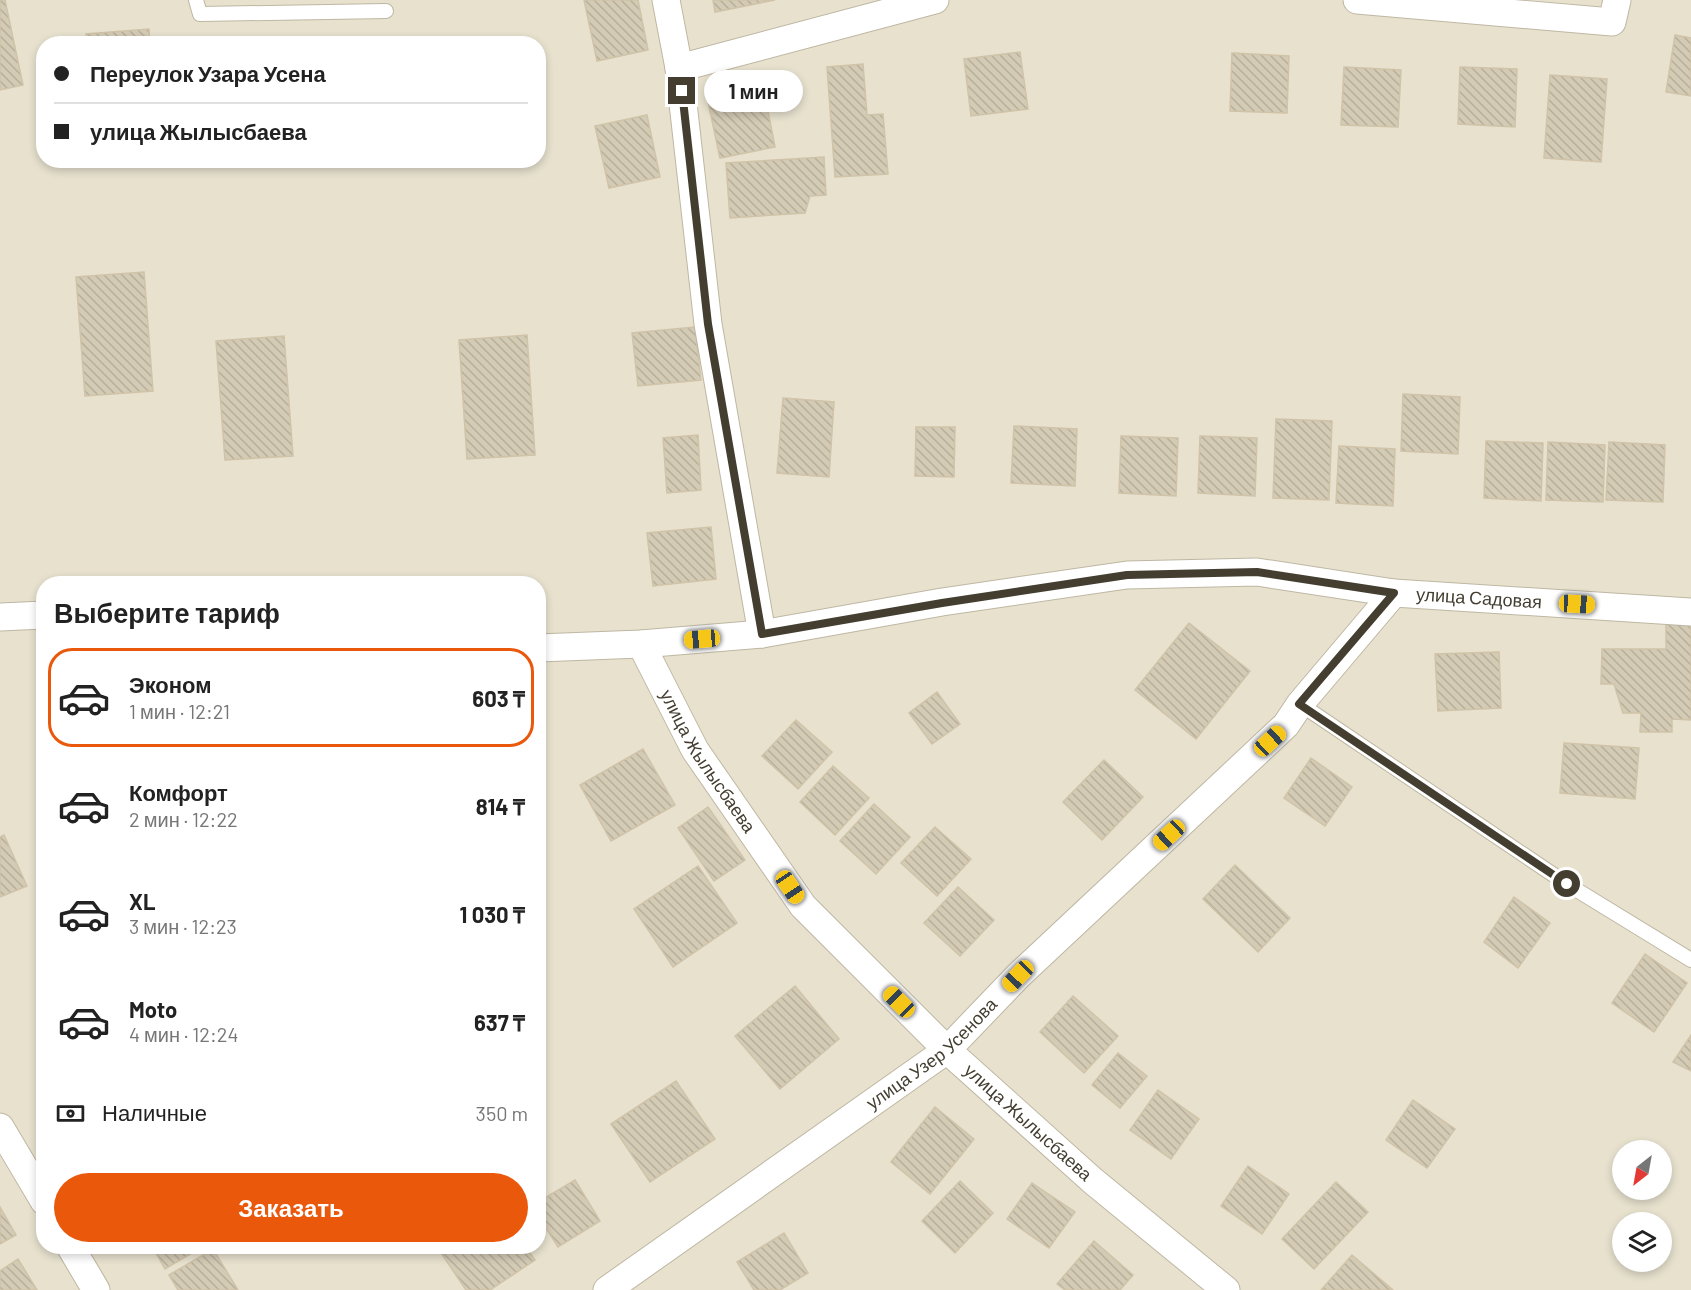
<!DOCTYPE html>
<html lang="ru">
<head>
<meta charset="utf-8">
<style>
	:root { --surface:#fff; --page:#f2f2f2; --text:#222; --muted:#767676; --line:#e0e0e0; --accent:#ea580c }
	body { margin:0; font-family:Barlow,sans-serif; background:var(--page); color:var(--text); height:100vh; display:flex; flex-direction:column; font-size:22px; white-space:nowrap }
	* { box-sizing:border-box; margin:0 }
	p { font-size:20px; color:var(--muted) }
	.icon { flex:none; width:33px; height:33px; fill:none; stroke:currentColor; stroke-width:2; stroke-linecap:round; stroke-linejoin:round }
	.map { position:relative; flex:1; overflow:hidden }
	.details { position:absolute; left:36px; top:576px; width:510px; height:678px; display:flex; flex-direction:column; background:var(--surface); border-radius:24px; box-shadow:0 3px 9px #0003 }
	.details>* { flex:none }
	.hud { position:absolute; left:36px; top:36px; width:510px; height:132px; border-radius:24px; box-shadow:0 3px 9px #0003; display:grid; align-content:center; height:132px; padding:0 18px; background:var(--surface) }
	.needle { width:39px; rotate:211deg }
	.buttons { position:absolute; left:1612px; top:1140px; display:grid; gap:12px }
	.buttons a { display:grid; place-items:center; width:60px; height:60px; border-radius:50%; background:var(--surface); box-shadow:0 3px 9px #0003; font-size:30px }
	.end { position:absolute; width:27px; height:27px; margin:-14px; border:8px solid #443e31; background:#fff; box-shadow:0 0 0 3px #fff }
	.from { border-radius:50% }
	.bubble { position:absolute; height:42px; border-radius:21px; background:var(--surface); box-shadow:0 3px 9px #0003; font-size:20px; font-weight:700; line-height:42px; text-align:center }
	.car { position:absolute; width:18px; height:36px; margin:-18px -9px; border-radius:8px; box-shadow:0 0 4px 2px #0007; background:linear-gradient(#f5c518 24%,#345 0 40%,#f5c518 0 76%,#345 0 86%,#f5c518 0) }
	.hud b { display:flex; align-items:center; gap:21px; height:57px; font-size:22px }
	.hud b+b { border-top:2px solid var(--line) }
	.hud i { width:15px; height:15px; background:var(--text) }
	ul { padding:0; list-style:none }
	li { display:flex; align-items:center; gap:18px; height:99px; margin:0 12px 9px; padding:0 6px; border:3px solid transparent; border-radius:24px }
	li div { flex:1 }
	li b { display:block; font-size:22px }
	li em { font-style:normal; font-weight:700 }
	li.current { border-color:var(--accent) }
	li>.icon { width:54px; height:54px; stroke-width:1.5 }
	h2 { padding:0 18px; font-size:27px; line-height:72px }
	.pay { display:flex; align-items:center; gap:15px; height:66px; padding:0 18px; font-size:22px }
	.pay p { margin-inline-start:auto }
	.cta { display:flex; gap:12px; margin-top:auto; padding:12px 18px }
	.cta a { flex:1; height:69px; border-radius:36px; background:var(--accent); color:#fff; font-size:24px; font-weight:700; line-height:69px; text-align:center }
	.map>svg:first-child { display:block }
</style>
</head>
<body>
<div class="map">
<svg width="1691" height="1290" viewBox="0 0 1691 1290">
	<defs>
		<pattern id="building-back-hatch" width="6" height="6" patternUnits="userSpaceOnUse" patternTransform="scale(1.5)"><rect width="6" height="6" fill="#d4cbb5"/><path d="M-1 5l2 2M0 0l6 6M5-1l2 2" fill="none" stroke="#b7af9c"/></pattern>
	</defs>
	<rect width="100%" height="100%" fill="#f2eee1"/>
	<!-- residential -->
	<path fill="#e7e1ce" fill-rule="evenodd" d="M0,0H1691V1290H0ZM44,44H538V160H44ZM44,584H538V1246H44ZM1623,1150H1662V1190H1623ZM1623,1222H1662V1262H1623Z"/>
	<!-- building -->
	<path fill="url(#building-back-hatch)" stroke="#d0c3a8" stroke-width="1.5" d="M0,0H5L23,85L0,90Z
		M584,0H638L648,50L597,61Z
		M713,0H775L715,12Z
		M149,29L150,44H87L86,34Z
		M1675,35L1691,38V96L1666,92Z
		M1020,52L1028,109L971,116L964,59Z
		M1232,53L1289,56L1287,113L1230,111Z
		M863,64L867,115L883,114L888,174L835,177L827,67Z
		M1344,67L1401,70L1398,127L1341,125Z
		M1460,67L1517,69L1515,127L1458,124Z
		M1550,75L1607,79L1601,162L1544,158Z
		M764,91L775,147L720,158L708,102Z
		M647,115L660,177L609,188L595,126Z
		M824,157L826,195L810,196L805,213L730,218L726,163Z
		M144,272L153,391L85,396L76,277Z
		M695,327L701,380L638,386L632,333Z
		M527,335L535,455L467,459L459,340Z
		M284,336L293,456L225,460L216,341Z
		M1403,394L1460,397L1458,454L1401,451Z
		M783,398L834,402L829,477L777,473Z
		M1276,419L1332,421L1329,500L1273,498Z
		M1014,426L1077,429L1075,486L1011,483Z
		M916,427H955L954,477L915,476Z
		M698,435L701,490L667,493L663,438Z
		M1121,436L1178,438L1176,496L1119,493Z
		M1200,436L1257,438L1255,496L1198,493Z
		M1486,441L1543,443L1541,501L1484,498Z
		M1548,442L1605,445L1603,502L1546,500Z
		M1609,442L1665,445L1663,502L1606,500Z
		M1339,446L1395,449L1393,506L1336,503Z
		M711,527L716,579L653,586L647,533Z
		M1666,619H1691V720L1672,719V732H1640L1641,713H1623L1614,684H1601L1602,649H1666Z
		M1189,623L1250,671L1196,739L1135,690Z
		M1499,652L1501,708L1438,711L1435,654Z
		M937,692L960,724L932,744L909,713Z
		M796,720L832,752L798,789L762,756Z
		M1564,743L1639,748L1635,799L1560,793Z
		M643,749L675,805L611,841L580,785Z
		M1311,758L1352,787L1325,826L1284,798Z
		M1104,760L1143,797L1102,840L1063,802Z
		M833,766L869,798L835,835L800,802Z
		M874,804L910,837L876,874L840,841Z
		M708,807L745,860L714,881L678,828Z
		M935,827L971,859L937,896L901,863Z
		M4,835L27,886L0,897V837Z
		M1235,865L1290,918L1258,952L1203,899Z
		M698,866L737,923L673,967L634,909Z
		M958,887L994,920L960,956L924,923Z
		M1514,897L1550,923L1518,968L1484,942Z
		M1645,954L1687,983L1654,1032L1612,1003Z
		M795,986L839,1039L780,1089L735,1036Z
		M1073,996L1118,1036L1084,1073L1040,1032Z
		M1691,1035V1071L1673,1062Z
		M1118,1053L1147,1076L1120,1108L1092,1085Z
		M676,1081L715,1139L650,1182L611,1124Z
		M1158,1090L1199,1119L1171,1159L1130,1130Z
		M1413,1100L1455,1129L1427,1168L1386,1140Z
		M935,1107L974,1139L930,1194L891,1162Z
		M1248,1166L1289,1194L1262,1234L1221,1206Z
		M575,1180L600,1221L558,1247L538,1216V1202Z
		M960,1181L993,1213L955,1253L922,1221Z
		M1336,1182L1368,1212L1314,1269L1282,1239Z
		M1032,1183L1075,1212L1049,1248L1007,1219Z
		M0,1207L16,1235L0,1244Z
		M784,1233L808,1273L780,1290H754L737,1262Z
		M1094,1241L1133,1275L1120,1290H1065L1057,1284Z
		M152,1246H204L165,1269Z
		M525,1246L535,1260L490,1290H466L437,1247Z
		M213,1249L238,1290H178L169,1275Z
		M1352,1255L1393,1290H1321Z
		M18,1259L37,1290H0V1271Z"/>
	<g fill="none" stroke-linecap="round" stroke-linejoin="round">
		<!-- lane casing -->
		<g stroke="#beb7a3" stroke-width="16">
			<path id="lane" d="M196,0L200,14L386,11
				M1300,704L1567,884L1691,960"/>
		</g>
		<!-- street casing -->
		<g stroke="#beb7a3" stroke-width="29">
			<g id="street">
				<path d="M666,0L679,68L708,324L762,634"/>
				<path d="M1357,0L1612,22L1617,0"/>
				<path d="M679,68L935,0"/>
				<path d="M0,617L44,615"/>
				<path id="s1" d="M641,644L695,750L803,906L947,1050L1093,1181L1226,1290"/>
				<path id="s2" d="M538,648L641,644L762,634L942,602L1127,575L1257,572L1394,593L1691,612"/>
				<path d="M0,1127L44,1201"/>
				<path d="M70,1246L96,1290"/>
				<path id="s3" d="M607,1290L947,1050L1018,976L1286,725L1300,704L1394,593"/>
			</g>
		</g>
		<!-- lane -->
		<use href="#lane" stroke="#fff" stroke-width="14"/>
		<!-- street -->
		<use href="#street" stroke="#fff" stroke-width="27"/>
	</g>
	<g fill="none" stroke-linecap="round" stroke-linejoin="round">
		<!-- route -->
		<path stroke="#443e31" stroke-width="8" d="M682,91L708,324L762,634L942,603L1127,575L1257,572L1394,593L1299,704L1567,884"/>
	</g>
	<g text-anchor="middle" stroke-width="4.5" stroke-linejoin="round" paint-order="stroke">
		<!-- street labels -->
		<g font-size="18" fill="#443e31" stroke="#fff">
			<text dy="6" stroke="none"><textPath href="#s2" startOffset="948">улица Садовая</textPath></text>
			<text dy="6" stroke="none"><textPath href="#s1" startOffset="135">улица Жылысбаева</textPath></text>
			<text dy="6" stroke="none"><textPath href="#s3" startOffset="402">улица Узер Усенова</textPath></text>
			<text dy="6" stroke="none"><textPath href="#s1" startOffset="621">улица Жылысбаева</textPath></text>
		</g>
	</g>
</svg>
<div class="buttons">
<a><svg class="needle" viewBox="-14 -14 28 28"><path d="M0-13l5 13h-10z" fill="#e53935"/><path d="M0 13l5-13h-10z" fill="#767676"/></svg></a>
<a><svg class="icon" aria-label="layers" viewBox="0 0 24 24"><path d="M12 4l9 5-9 5-9-5zM3 14l9 5 9-5"/></svg></a>
</div>
<i class="end from" style="left:1567px;top:884px"></i>
<i class="end" style="left:682px;top:91px"></i>
<div class="bubble" style="left:704px;top:70px;width:99px">1 мин</div>
<i class="car" style="left:1577px;top:604px;rotate:93deg"></i>
<i class="car" style="left:702px;top:639px;rotate:265deg"></i>
<i class="car" style="left:1270px;top:741px;rotate:47deg"></i>
<i class="car" style="left:1169px;top:835px;rotate:227deg"></i>
<i class="car" style="left:790px;top:887px;rotate:146deg"></i>
<i class="car" style="left:1018px;top:976px;rotate:224deg"></i>
<i class="car" style="left:899px;top:1002px;rotate:315deg"></i>
<div class="hud">
<b><i class="from"></i>Переулок Узара Усена</b>
<b><i></i>улица Жылысбаева</b>
</div>
<section class="details">
<h2>Выберите тариф</h2>
<ul>
<li class="current"><svg class="icon" aria-label="car" viewBox="0 0 24 24"><path d="M5 17H2v-5l4-1 3-4h7l3 4 3 1v5h-3M9 17h6M6 11h13"/><circle cx="7" cy="17" r="2"/><circle cx="17" cy="17" r="2"/></svg><div><b>Эконом</b><p>1 мин · 12:21</p></div><em>603 ₸</em></li>
<li><svg class="icon" aria-label="car" viewBox="0 0 24 24"><path d="M5 17H2v-5l4-1 3-4h7l3 4 3 1v5h-3M9 17h6M6 11h13"/><circle cx="7" cy="17" r="2"/><circle cx="17" cy="17" r="2"/></svg><div><b>Комфорт</b><p>2 мин · 12:22</p></div><em>814 ₸</em></li>
<li><svg class="icon" aria-label="car" viewBox="0 0 24 24"><path d="M5 17H2v-5l4-1 3-4h7l3 4 3 1v5h-3M9 17h6M6 11h13"/><circle cx="7" cy="17" r="2"/><circle cx="17" cy="17" r="2"/></svg><div><b>XL</b><p>3 мин · 12:23</p></div><em>1 030 ₸</em></li>
<li><svg class="icon" aria-label="car" viewBox="0 0 24 24"><path d="M5 17H2v-5l4-1 3-4h7l3 4 3 1v5h-3M9 17h6M6 11h13"/><circle cx="7" cy="17" r="2"/><circle cx="17" cy="17" r="2"/></svg><div><b>Moto</b><p>4 мин · 12:24</p></div><em>637 ₸</em></li>
</ul>
<div class="pay"><svg class="icon" aria-label="cash" viewBox="0 0 24 24"><path d="M3 7h18v10H3z"/><circle cx="12" cy="12" r="2"/></svg>Наличные<p>350 m</p></div>
<div class="cta"><a>Заказать</a></div>
</section>
</div>
</body>
</html>
